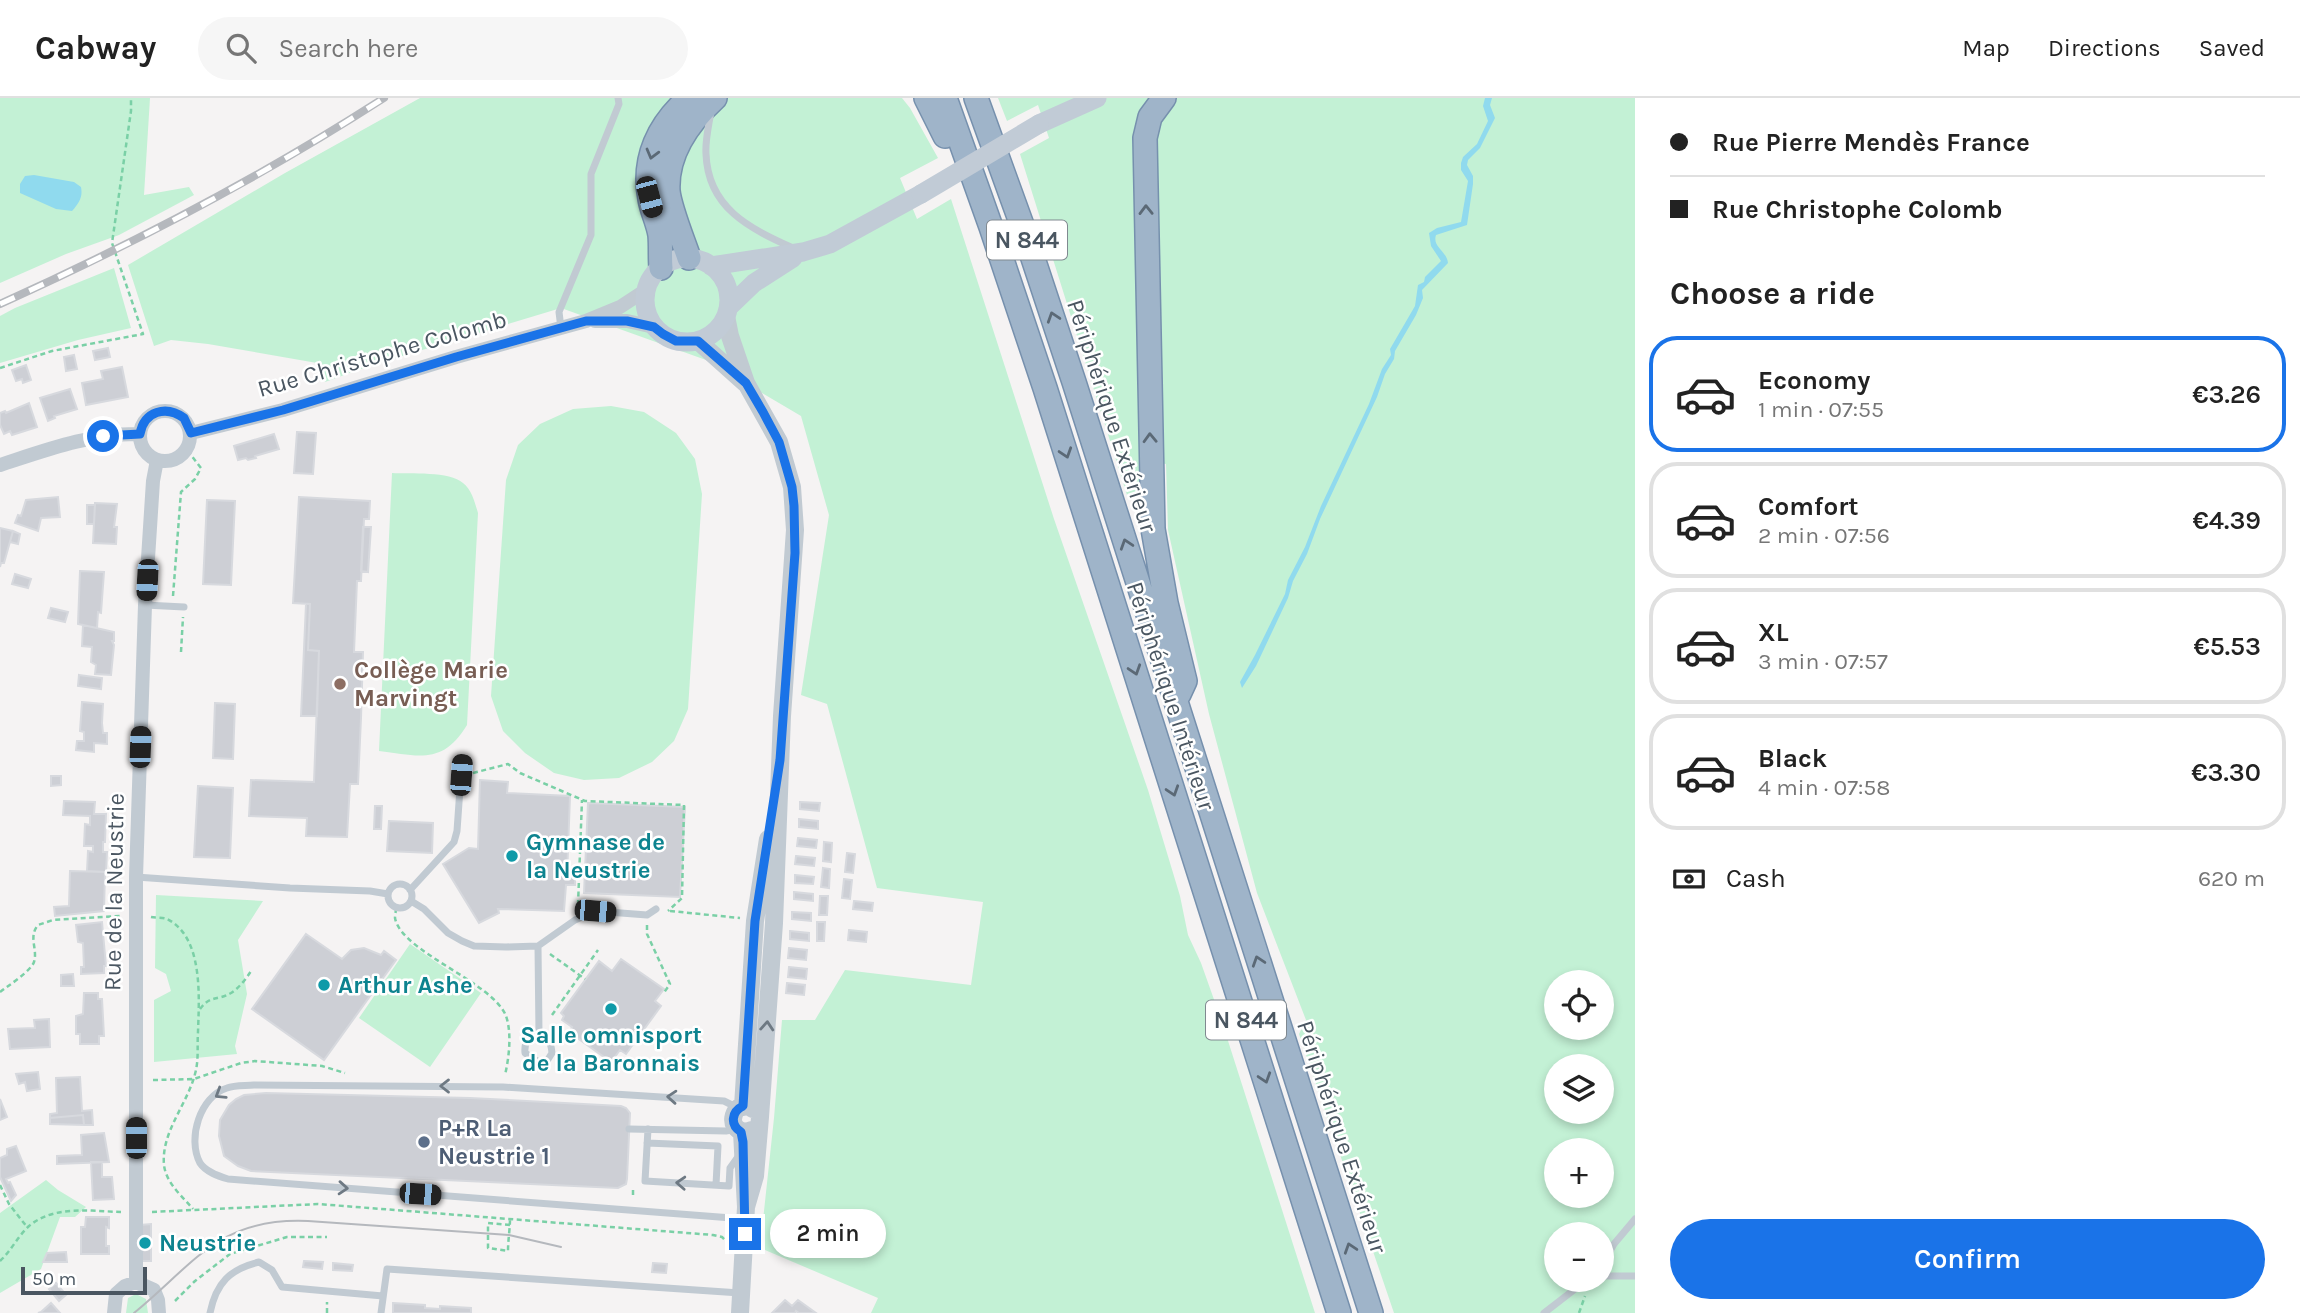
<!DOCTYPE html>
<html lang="en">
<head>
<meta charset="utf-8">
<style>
	:root { --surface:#fff; --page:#f6f6f6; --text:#222; --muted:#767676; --line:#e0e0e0; --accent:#1a73e8 }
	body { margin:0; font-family:Karla,sans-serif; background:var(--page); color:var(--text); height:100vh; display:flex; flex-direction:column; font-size:26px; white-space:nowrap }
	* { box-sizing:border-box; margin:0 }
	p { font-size:23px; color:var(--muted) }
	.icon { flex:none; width:38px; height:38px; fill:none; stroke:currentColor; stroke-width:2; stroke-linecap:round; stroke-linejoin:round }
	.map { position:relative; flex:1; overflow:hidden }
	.details { display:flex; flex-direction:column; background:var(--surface); width:665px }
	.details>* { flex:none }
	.hud { display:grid; align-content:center; height:154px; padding:0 35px; background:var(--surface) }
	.controls { position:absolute; left:1544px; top:872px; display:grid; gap:14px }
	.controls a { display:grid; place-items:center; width:70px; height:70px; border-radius:50%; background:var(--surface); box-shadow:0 4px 10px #0003; font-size:35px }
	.scale { position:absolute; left:21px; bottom:18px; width:126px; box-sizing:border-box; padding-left:7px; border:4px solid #4a5661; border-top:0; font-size:19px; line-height:24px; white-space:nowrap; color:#4a5661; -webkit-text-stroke:5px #fff; paint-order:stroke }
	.end { position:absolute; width:32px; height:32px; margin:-16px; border:9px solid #1a73e8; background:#fff; box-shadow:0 0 0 4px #fff }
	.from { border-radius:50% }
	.bubble { position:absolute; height:49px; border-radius:24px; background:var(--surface); box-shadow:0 4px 10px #0003; font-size:23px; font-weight:600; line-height:49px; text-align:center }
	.car { position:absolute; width:21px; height:42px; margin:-21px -10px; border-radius:9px; box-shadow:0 0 5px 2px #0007; background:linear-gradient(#222 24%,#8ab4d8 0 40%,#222 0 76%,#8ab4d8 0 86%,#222 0) }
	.hud b { display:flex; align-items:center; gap:24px; height:66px; font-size:26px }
	.hud b+b { border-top:2px solid var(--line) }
	.hud i { width:18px; height:18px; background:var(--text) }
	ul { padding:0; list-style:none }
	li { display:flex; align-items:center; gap:21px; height:116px; margin:0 14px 10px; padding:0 21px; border:4px solid var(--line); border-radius:28px }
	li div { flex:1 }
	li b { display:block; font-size:26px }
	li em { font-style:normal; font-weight:600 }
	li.current { border-color:var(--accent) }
	li>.icon { width:63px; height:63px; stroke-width:1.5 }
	h2 { padding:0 35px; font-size:32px; line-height:84px }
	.pay { display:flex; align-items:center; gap:18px; height:77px; padding:0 35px; font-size:26px }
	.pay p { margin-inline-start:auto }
	.action { display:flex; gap:14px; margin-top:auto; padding:14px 35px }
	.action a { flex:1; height:80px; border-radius:42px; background:var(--accent); color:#fff; font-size:28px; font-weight:600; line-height:80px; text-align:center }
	header { display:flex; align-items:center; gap:42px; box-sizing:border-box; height:98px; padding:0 35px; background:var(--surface); border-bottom:2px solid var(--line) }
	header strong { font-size:33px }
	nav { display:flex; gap:38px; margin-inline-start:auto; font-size:24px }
	.search { width:490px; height:63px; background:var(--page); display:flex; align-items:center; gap:18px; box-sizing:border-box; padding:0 24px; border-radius:38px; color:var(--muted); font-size:26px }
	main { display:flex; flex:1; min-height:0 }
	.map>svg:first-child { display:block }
</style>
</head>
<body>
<header>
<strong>Cabway</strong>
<div class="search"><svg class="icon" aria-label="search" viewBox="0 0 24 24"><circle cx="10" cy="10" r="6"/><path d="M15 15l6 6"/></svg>Search here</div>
<nav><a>Map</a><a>Directions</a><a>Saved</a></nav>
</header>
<main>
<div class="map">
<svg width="1635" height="1215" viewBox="0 0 1635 1215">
	<rect width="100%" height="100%" fill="#f5f3f3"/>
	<!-- green -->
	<path fill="#c3f1d5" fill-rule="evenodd" d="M0,0H150L144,97L189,89L194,97L119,137L66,156L0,185Z
		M420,0H902L910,10L938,60L900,80L917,121L951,101L1054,421L1148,692L1180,798L1188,837L1201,865L1222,924L1315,1215H871L878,1200L760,1150L774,1020L782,922H815L845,872L971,887L983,804L877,790L827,606L801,597L829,417L801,318L706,262L561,210L369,268L325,284L317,265L208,246L171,242L154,248L128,167L285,75Z
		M998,0H1635V1215H1394L1299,936L1306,922L1257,795L1209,616L1168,432L1166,366L1142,362L1139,393L1127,397L1020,56L1049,40L1038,7L1007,23ZM1556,884H1601V929H1556ZM1556,968H1601V1013H1556ZM1556,1052H1601V1097H1556ZM1556,1136H1601V1181H1556Z
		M114,170L131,230L78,242L0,265V218L15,210Z
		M611,308L644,314L676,335L695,361L702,396L688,611L674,643L652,664L619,680L584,682L554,675L525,655L503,633L491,598L506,382L518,347L540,326L573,311Z
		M392,375C410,376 450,373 463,385C472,392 475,405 478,415L467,627C443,667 419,658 379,653Z
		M156,797L263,803L238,842L247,896L235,948L237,956L154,964V902L171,893L166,876L155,870Z
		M410,846L481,895L430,969L359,920Z
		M46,1082L58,1092L86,1109L75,1119H60L41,1171L0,1195V1115Z
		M136,1196L146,1201L148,1215H126L128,1200Z"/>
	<!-- water -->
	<path fill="#90daee" d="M1485,0H1492L1490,7L1495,20L1480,50L1468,62L1467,67L1473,78V86L1467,127L1436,137C1432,149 1447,153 1448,165L1422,192L1423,200L1416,217L1395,253L1394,261L1385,276L1377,299L1320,421L1307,456L1293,483L1288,500L1256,568L1242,590L1240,584L1255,557L1285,496L1288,482L1305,449L1321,408L1369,306L1382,271L1391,257L1390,251L1415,208L1418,187L1424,184L1425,179L1441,163L1431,148L1429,135L1437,130L1461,124L1468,83L1461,72V65L1463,59L1477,46L1488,23L1483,8Z
		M34,77L74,84L81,89C83,99 79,105 72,113L56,111L20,95V86L25,78Z"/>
	<!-- building -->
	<path fill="#cdcfd5" stroke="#d7d9de" stroke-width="2" d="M108,250L110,259L95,262L93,253Z
		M74,257L77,271L66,273L64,259Z
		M26,267L31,282L23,285L22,281L16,283L12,272Z
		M122,269L128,299L86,307L82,285L103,281L101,273Z
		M70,291L77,311L54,318L55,320L48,323L40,300Z
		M29,305L37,329L12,337L10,333L4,336L0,327V315L5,313L6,315Z
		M297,334L316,335L313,376L294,375Z
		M274,336L279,351L255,358L256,360L248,362L246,360L238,362L234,348Z
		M58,399L60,419L41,420L38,433L15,425L18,417L21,418L26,402Z
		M299,399L370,403L369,421H364L361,483H357L354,554H363L361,620L358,686H350L347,739L306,738L307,720L249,718L251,682L314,684L319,553L308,552L310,506L293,505Z
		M207,402L235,403L231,487L203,486Z
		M95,405L117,406L114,429H117L116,446L93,445Z
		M87,407H95L94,426H87Z
		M363,429H371L368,474L361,473Z
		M0,430L13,433L4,465H1L0,469Z
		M13,433L20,436L18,446L10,444Z
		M80,473L104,474L101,515L98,514L97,530L78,526Z
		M15,476L31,481L28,490L12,486Z
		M306,506H310L308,552L319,553L317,618H301Z
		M51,510L68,514L65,524L48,520Z
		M83,527L114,534V543H112L114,547L111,577L95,576L96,567L91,564L92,549L82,548Z
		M79,577L102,580L101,591L78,588Z
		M82,604L103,606L102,625L103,635H107V646L94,645V654L76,652L77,643H84V634L80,633Z
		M215,605L235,606L233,661L213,660Z
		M51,678H61V687L51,688Z
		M480,682L508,684L507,695L570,698L567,779L575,780V787H566L564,813L498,811L499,815L479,825L443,766L469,750L478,751Z
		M198,688L233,690L230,760L194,759Z
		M64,703L95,704L94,716H106L105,744H103V754H107L106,774L87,773L88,753L93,754V748H84L85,726L90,727V718L63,717Z
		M800,704L820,705L819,713L800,711Z
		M588,705L685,709L680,799L584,795Z
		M375,708H382L381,731H374Z
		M799,721L818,723V731L799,729Z
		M389,723L433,725L432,755L387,753Z
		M798,740L817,742L816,750L797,748Z
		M824,744L832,745L831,764L823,763Z
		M847,755L855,756L853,775L845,774Z
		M796,758L815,760L814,768L795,766Z
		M823,770L830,771L829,790L821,789Z
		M70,773L105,774L104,813L55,818L54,809L69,808Z
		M795,777L814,779L813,786L795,785Z
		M844,781L852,782L850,801L842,800Z
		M794,794L813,796V803L794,801Z
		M820,798H828L827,817H819Z
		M854,803L873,805L872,813L853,811Z
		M792,814L811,815V823L792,821Z
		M102,824L106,868H104V875L81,876V869H84L83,845L78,844L76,827Z
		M817,824H825L824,843H817Z
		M849,832L867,834L866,844L848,842Z
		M790,833L809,835V843L790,841Z
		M306,836L342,861L351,852L364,850L381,857L384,853L396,862L324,962L252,911Z
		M789,850L807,852L806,862L788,860Z
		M621,861L664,891L655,903L661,908L626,956L620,952L611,964L569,934L572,929L562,922L564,918L561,915L599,863L612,873Z
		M789,869L807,871L806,881L788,879Z
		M73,876L74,888H61V877Z
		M787,885L805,887L804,897L786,895Z
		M84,895H98V901H102L104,938H99V946H80V936H76V918L83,916Z
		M49,921L50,949L10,951L8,931L35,930L34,922Z
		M38,974L40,991L27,993L25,984L19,986L16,976Z
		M80,979L82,1013L92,1012L93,1027H84L83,1017L50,1020V1016L57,1015L56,980Z
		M266,995L470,1000L621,1008L626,1010L630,1015L627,1081L626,1086L618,1090L251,1073L238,1068L224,1058L219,1038L220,1022L229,1007L236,1001L244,997Z
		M0,1001L7,1019L0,1022Z
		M83,1017L84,1027L50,1026V1020Z
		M104,1035L109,1064L57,1066V1058L82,1057L81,1037Z
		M16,1048L26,1073L6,1081L8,1085L10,1084L16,1097L11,1103L0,1079V1060L7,1057V1051Z
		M91,1064H102V1079H112L114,1101L93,1102Z
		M86,1119H109V1130L106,1129V1148H109V1156H81V1129H85Z
		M151,1126V1163H140V1127Z
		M66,1154L67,1164H43L47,1155Z
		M304,1163L323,1164L322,1171L303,1169Z
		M333,1165L353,1167L352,1173L333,1172Z
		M653,1165L667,1166L666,1175L652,1174Z
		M56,1185L66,1197L59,1203L49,1191Z
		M785,1202L792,1208L798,1202L816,1215H799L796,1213L795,1215H772Z
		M51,1205L60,1215H38L41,1214Z
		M393,1205L425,1207V1210L440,1211V1208L471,1210V1215H393Z"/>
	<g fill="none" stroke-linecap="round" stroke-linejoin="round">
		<!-- trunk casing -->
		<g stroke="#7690ad" stroke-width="26">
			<path id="trunk" d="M926,0L945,38
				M945,0L991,129L1045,290L1339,1215
				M976,0L1023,130L1074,284L1371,1215
				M1164,0L1150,19L1145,40L1153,431L1166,505L1185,583L1179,596
				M689,160C683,142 670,111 668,93C666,55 689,24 715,0
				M661,170C660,159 661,148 660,137C658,125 652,113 650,101C642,60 659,26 689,0"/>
		</g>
		<!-- path -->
		<path stroke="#7ad0a6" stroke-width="2.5" stroke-dasharray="5 3.5" stroke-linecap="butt" d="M0,270L52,253L143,236L112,145L131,13V0
			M173,498L181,394L195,381L201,370L187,352
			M181,554L183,519
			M473,675L508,666L520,675L585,703L684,707L682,800L668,813
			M578,807L582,702
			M396,810C396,813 395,817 395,820C401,854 493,884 506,918C512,935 509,960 505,977
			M670,813L740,820
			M151,819C156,820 163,819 167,821C204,839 199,901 198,934C197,949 199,962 195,976C187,1007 161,1034 164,1067C166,1085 182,1098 193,1111
			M647,827V836L670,886L663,896
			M550,856L585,881
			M0,894C8,888 31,873 34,864C38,851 28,839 38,827L53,822L120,818
			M200,911C210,897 217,903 231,895C239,890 246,881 251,873
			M552,917L598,852
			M153,982L194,981L241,965L255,963L322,968L345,975
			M0,1087L9,1106L27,1129
			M633,1097V1089
			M152,1114L318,1106L713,1137L722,1139L727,1144
			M510,1127L488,1125V1150L508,1153C508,1142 510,1131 510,1121
			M0,1163C11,1153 18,1138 29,1128C54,1107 90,1113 121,1114
			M175,1203L195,1183L230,1156L287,1139H327
			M327,1215V1204
			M1579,1215L1585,1198"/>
		<!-- service -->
		<path stroke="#c1cad2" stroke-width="7" d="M711,13C709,27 705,42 706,56C708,110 749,130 793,150
			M561,230L559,214L591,137V76L619,6L618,0
			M145,507L184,509
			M136,779L290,790L370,793L388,796
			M388 798a12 12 0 1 1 24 0a12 12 0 1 1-24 0Z
			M410,792L454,744L457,733L462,662
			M411,803L424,811L448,835L462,843L474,848L506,849L538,848L575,822L595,813L647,817L656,811
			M538,848L539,935C528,938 524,945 525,955L540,965L547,963L552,955C551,945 549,939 539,935
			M738,1010L724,1003L503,989L254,987C246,988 235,987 227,990C200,998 187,1041 200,1065C206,1074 218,1078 228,1081L745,1121
			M629,1031L726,1033L736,1031
			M648,1031L645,1083L729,1088L730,1070L740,1056
			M647,1045L718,1048L716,1087
			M1601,1169L1614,1146L1635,1121
			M1601,1178H1635
			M210,1215C216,1185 230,1171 259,1164L272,1172L282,1189L383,1198
			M381,1215L387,1171L740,1195
			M1544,1215L1588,1181"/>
		<!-- minor -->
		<path stroke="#c1cad2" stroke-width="14" d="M595,223H627L654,229
			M140 338a25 25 0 1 1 50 0a25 25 0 1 1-50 0Z
			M191,335L283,312L456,259L586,223L620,209L646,192
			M0,367C46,352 91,335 140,336
			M136,1184V779L145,507L153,383L157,362
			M114,1215L116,1196L125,1188L136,1184L154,1192L158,1202L159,1215"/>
		<!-- tertiary -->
		<path stroke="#c1cad2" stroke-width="18" d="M726,218L730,238L746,285L779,344L792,389L795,432L782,618L774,825L760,1019L755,1078L746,1109
			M698,243L745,285
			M743,1008L755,823L768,741
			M752,1032C736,1038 727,1023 738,1010L748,1008L753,1011
			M740,1215L746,1109L742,1034"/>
		<!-- secondary -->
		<path stroke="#c1cbd6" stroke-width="19" d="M1039,26L1097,0
			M645 202a42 42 0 1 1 84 0a42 42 0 1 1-84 0Z
			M711,168L803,154L830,146L921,96
			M729,209L754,185L793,160"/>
		<!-- trunk -->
		<use href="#trunk" stroke="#9fb4c9" stroke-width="23"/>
		<!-- tram -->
		<path stroke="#b5b8bd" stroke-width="2" d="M134,1215C195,1165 219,1119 308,1123L509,1137L561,1149"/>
		<!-- rail casing -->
		<g stroke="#b5b8bd" stroke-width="8">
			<path id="rail" d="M0,206C135,145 260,80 384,0"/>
		</g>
		<!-- rail -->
		<use href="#rail" stroke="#fff" stroke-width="5" stroke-dasharray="16" stroke-linecap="butt"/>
		<!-- secondary-bridge -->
		<path stroke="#c1cbd6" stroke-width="19" d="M921,96L1039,26"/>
	</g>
	<!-- one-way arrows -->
	<defs><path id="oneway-chevron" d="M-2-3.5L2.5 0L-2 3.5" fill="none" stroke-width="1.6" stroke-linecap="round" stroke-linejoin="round" transform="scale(1.75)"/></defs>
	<g stroke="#5b6976">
		<use href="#oneway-chevron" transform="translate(652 56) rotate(105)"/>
		<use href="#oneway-chevron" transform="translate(1146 112) rotate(-91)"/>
		<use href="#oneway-chevron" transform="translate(1053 219) rotate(-108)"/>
		<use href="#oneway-chevron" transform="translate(1150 340) rotate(-92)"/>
		<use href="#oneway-chevron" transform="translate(1066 355) rotate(72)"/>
		<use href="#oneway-chevron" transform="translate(1126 446) rotate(-108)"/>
		<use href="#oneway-chevron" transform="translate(1135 572) rotate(72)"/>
		<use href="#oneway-chevron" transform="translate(1173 693) rotate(72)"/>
		<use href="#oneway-chevron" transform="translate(1258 863) rotate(-108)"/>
		<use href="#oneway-chevron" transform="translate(1265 980) rotate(72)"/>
		<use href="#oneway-chevron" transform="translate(1350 1150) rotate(-108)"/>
	</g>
	<g stroke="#6e7983">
		<use href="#oneway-chevron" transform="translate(767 928) rotate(-86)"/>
		<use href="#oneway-chevron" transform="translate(445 988) rotate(-180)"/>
		<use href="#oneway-chevron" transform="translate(220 996) rotate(148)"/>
		<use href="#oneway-chevron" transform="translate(672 999) rotate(-176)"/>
		<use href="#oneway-chevron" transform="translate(681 1085) rotate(-177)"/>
		<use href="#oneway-chevron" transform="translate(343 1090) rotate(4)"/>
	</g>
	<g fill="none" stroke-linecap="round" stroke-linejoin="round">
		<!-- route -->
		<path stroke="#1a73e8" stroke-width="9" d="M103,338L140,336C144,313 166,307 184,320L191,335L283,312L456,259L586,223H627L654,229L663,236L676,243H698L746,285L763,314L779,344L792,389L794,408L795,455L780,662L755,823L743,1008C731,1014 730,1027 741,1034L743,1044L745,1136"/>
	</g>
	<!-- markers -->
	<circle fill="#8d6e63" stroke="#fff" stroke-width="2.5" cx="340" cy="586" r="7"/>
	<g fill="#0f9aa8" stroke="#fff" stroke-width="2.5">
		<circle cx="512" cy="758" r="7"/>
		<circle cx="324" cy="887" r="7"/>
		<circle cx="611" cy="911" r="7"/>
		<circle cx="145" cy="1145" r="7"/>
	</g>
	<circle fill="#5c6f8a" stroke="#fff" stroke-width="2.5" cx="424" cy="1044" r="7"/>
	<g text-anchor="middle" stroke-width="5" stroke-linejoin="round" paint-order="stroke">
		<!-- shield labels -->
		<g fill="#fff" stroke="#808990" stroke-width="2">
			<rect x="987" y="122.5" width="80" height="39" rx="5"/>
			<rect x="1206" y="902.5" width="80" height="39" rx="5"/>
		</g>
		<g font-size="23" font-weight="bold" fill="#4a5661">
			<text x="1027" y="150">N 844</text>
			<text x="1246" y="930">N 844</text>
		</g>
		<!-- street labels -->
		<g font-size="24" fill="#4a5661" stroke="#fff">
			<text transform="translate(382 256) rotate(-16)" y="8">Rue Christophe Colomb</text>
			<text transform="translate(1112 318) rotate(72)" y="8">Périphérique Extérieur</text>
			<text transform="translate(1171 598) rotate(72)" y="8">Périphérique Intérieur</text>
			<text transform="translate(114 794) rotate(-89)" y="8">Rue de la Neustrie</text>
			<text transform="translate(1342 1039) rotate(72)" y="8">Périphérique Extérieur</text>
		</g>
		<!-- education labels -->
		<g font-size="24" font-weight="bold" fill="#785e54" stroke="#fff" text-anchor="start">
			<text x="354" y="580">Collège Marie<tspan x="354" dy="28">Marvingt</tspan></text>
		</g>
		<!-- culture labels -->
		<g font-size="24" font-weight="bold" fill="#0d838f" stroke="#fff" text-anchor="start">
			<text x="526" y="752">Gymnase de<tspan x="526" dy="28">la Neustrie</tspan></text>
			<text x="338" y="895">Arthur Ashe</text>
			<text x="611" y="945" text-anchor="middle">Salle omnisport<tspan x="611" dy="28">de la Baronnais</tspan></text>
			<text x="159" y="1153">Neustrie</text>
		</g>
		<!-- service labels -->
		<g font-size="24" font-weight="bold" fill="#4e5e75" stroke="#fff" text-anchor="start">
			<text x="438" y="1038">P+R La<tspan x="438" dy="28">Neustrie 1</tspan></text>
		</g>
	</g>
</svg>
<div class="controls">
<a><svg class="icon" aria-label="locate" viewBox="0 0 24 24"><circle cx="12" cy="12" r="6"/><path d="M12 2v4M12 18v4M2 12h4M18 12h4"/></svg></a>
<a><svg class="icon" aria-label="layers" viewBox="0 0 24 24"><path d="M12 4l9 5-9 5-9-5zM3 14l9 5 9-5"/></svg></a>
<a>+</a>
<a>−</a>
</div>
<div class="scale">50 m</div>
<i class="end from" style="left:103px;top:338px"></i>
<i class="end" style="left:745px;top:1136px"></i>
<div class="bubble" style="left:770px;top:1111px;width:116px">2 min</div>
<i class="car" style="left:649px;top:99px;rotate:165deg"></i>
<i class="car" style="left:147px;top:482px;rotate:183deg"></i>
<i class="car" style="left:140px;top:649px;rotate:2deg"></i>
<i class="car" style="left:461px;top:677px;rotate:4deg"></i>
<i class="car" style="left:595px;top:813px;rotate:95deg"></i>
<i class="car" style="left:136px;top:1040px;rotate:0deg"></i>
<i class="car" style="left:420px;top:1096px;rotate:94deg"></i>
</div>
<section class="details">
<div class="hud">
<b><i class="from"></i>Rue Pierre Mendès France</b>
<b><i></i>Rue Christophe Colomb</b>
</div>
<h2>Choose a ride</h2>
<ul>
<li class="current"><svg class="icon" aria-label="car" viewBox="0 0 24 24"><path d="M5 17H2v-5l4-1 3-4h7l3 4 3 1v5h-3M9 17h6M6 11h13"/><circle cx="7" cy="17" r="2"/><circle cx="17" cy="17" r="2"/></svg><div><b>Economy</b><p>1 min · 07:55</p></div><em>€3.26</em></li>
<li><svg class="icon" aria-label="car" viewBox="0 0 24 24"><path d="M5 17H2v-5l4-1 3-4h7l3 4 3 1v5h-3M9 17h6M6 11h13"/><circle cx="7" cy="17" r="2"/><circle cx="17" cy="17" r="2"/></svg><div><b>Comfort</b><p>2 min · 07:56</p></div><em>€4.39</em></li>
<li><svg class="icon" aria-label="car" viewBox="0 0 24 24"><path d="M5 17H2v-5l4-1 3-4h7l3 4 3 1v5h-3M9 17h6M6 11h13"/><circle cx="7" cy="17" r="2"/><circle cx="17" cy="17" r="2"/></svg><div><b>XL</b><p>3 min · 07:57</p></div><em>€5.53</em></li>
<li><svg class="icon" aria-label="car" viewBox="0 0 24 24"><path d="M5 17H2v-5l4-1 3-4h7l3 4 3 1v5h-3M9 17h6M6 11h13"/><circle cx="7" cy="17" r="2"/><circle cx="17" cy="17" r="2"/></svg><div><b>Black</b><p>4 min · 07:58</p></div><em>€3.30</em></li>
</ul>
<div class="pay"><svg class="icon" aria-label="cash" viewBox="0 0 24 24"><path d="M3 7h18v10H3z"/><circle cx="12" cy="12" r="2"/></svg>Cash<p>620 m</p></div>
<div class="action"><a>Confirm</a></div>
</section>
</main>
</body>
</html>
